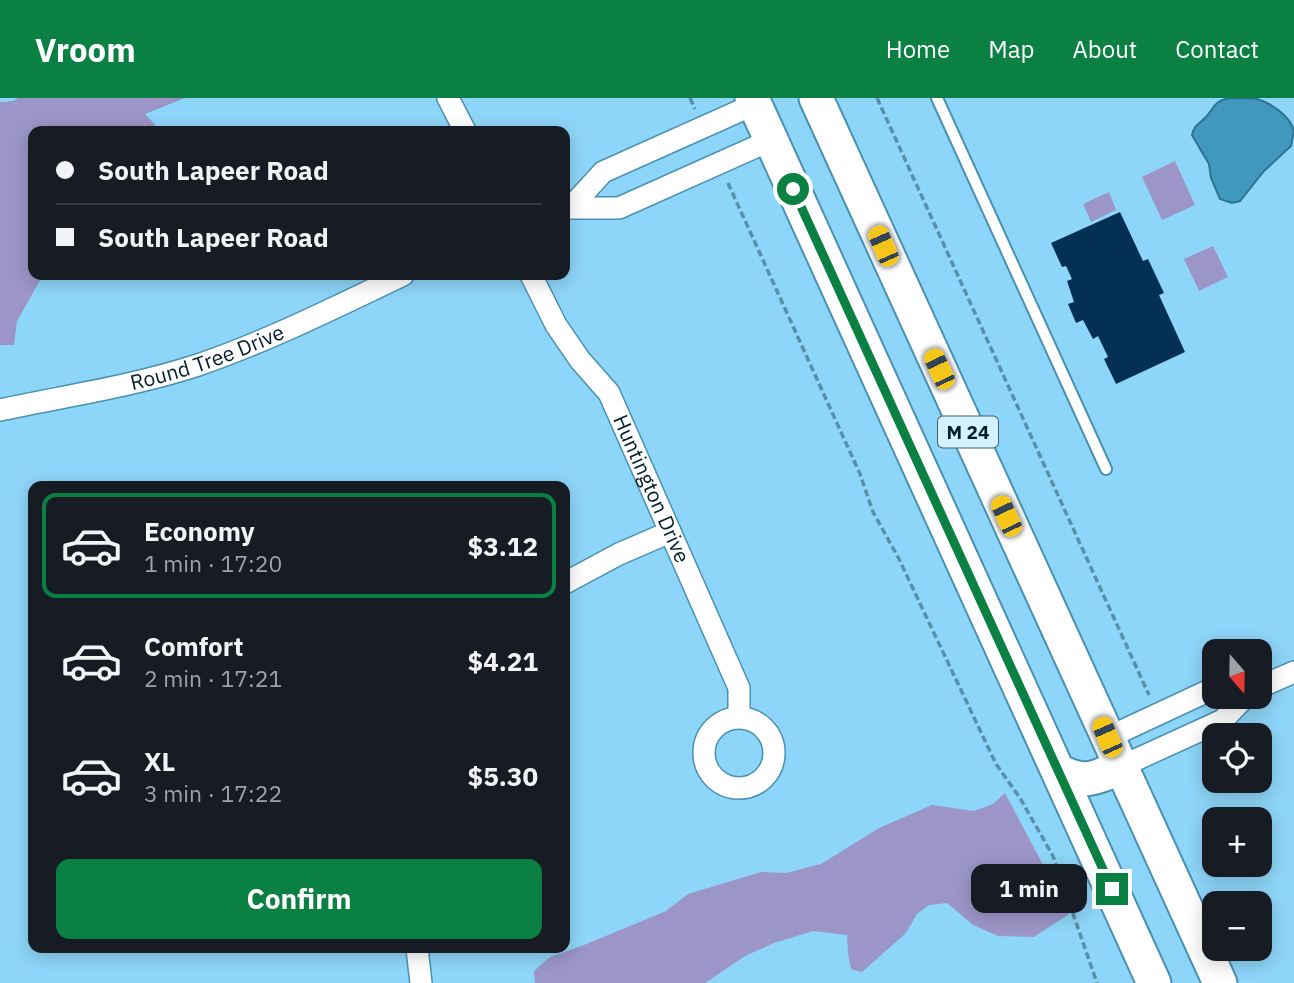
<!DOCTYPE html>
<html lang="en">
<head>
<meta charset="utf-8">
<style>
	:root { --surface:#171b24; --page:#20242c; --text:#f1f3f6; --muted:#9ea1a6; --line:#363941; --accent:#0b8043 }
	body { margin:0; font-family:"IBM Plex Sans",sans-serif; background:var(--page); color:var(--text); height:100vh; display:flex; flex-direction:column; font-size:26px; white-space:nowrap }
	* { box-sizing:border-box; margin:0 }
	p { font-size:23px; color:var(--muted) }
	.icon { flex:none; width:38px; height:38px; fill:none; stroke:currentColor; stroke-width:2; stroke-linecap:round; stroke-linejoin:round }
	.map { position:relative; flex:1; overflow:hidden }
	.panel { position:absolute; left:28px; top:383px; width:542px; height:472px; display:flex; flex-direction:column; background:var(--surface); border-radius:14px; box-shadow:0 4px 18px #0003 }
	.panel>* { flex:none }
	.banner { position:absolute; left:28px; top:28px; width:542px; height:154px; border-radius:14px; box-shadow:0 4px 18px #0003; display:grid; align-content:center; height:154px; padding:0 28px; background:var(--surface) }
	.needle { width:46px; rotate:160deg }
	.fabs { position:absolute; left:1202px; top:541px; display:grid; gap:14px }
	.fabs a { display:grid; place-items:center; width:70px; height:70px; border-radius:14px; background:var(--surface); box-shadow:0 4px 18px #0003; font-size:35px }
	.end { position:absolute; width:32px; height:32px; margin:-16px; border:9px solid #0b8043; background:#fff; box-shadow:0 0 0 4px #fff }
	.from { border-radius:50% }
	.bubble { position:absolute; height:49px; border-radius:14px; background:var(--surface); box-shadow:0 4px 18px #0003; font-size:23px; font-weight:700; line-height:49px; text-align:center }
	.car { position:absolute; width:21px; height:42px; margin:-21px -10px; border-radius:9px; box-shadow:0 0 5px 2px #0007; background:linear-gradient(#f5c518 24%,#345 0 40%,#f5c518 0 76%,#345 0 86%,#f5c518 0) }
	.banner b { display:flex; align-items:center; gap:24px; height:66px; font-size:26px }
	.banner b+b { border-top:2px solid var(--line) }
	.banner i { width:18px; height:18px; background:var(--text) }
	ul { padding:12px 0 0; list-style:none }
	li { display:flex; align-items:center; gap:21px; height:105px; margin:0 14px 10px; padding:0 14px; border:4px solid transparent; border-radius:14px }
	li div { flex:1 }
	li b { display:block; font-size:26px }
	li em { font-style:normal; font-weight:700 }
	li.active { border-color:var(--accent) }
	li>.icon { width:63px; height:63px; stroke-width:1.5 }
	.button { display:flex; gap:14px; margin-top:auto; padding:14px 28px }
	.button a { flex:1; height:80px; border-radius:14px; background:var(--accent); color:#fff; font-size:28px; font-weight:700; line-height:80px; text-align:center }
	header { display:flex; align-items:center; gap:42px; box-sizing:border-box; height:98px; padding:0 35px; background:var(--accent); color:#fff }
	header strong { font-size:33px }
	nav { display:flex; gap:38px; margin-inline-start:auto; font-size:24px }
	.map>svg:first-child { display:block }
</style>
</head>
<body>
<header>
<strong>Vroom</strong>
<nav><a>Home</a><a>Map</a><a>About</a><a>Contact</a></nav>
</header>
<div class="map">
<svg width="1294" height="885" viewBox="0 0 1294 885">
	<rect width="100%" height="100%" fill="#8ed6f9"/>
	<!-- green -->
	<path fill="#9c96c8" d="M18,0H185L145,16L161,33H33V177H43L17,223L14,247H0V4L13,3Z
		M1175,63L1195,107L1162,122L1142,79Z
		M1109,94L1116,112L1091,124L1083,106Z
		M1213,148L1228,179L1199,193L1184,161Z
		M1005,695L1069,816L1034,839L998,838L973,827L947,805L929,807L917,816L906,835L862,874L851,871L848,856L847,837L813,833L774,845L745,858L705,885H535L534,873L550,859L584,847L666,813L688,796L761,774L786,775L821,766L879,730L932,707L974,713L993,706Z"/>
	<!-- water -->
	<path fill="#4098be" stroke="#2d7392" stroke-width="2" d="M1229,0C1238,0 1248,0 1257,1C1271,5 1290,18 1294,33L1291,48L1264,73L1240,103L1232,105L1220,101L1211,80L1209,66L1192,37C1194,27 1199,26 1206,19C1215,9 1213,4 1229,0Z"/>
	<!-- building -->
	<path fill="#043055" d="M1120,114L1143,163L1148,161L1164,195L1159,197L1185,254L1116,286L1104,261L1108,259L1098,238L1093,241L1083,222L1076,225L1068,206L1074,204L1067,183L1072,181L1066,168L1062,169L1051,145Z"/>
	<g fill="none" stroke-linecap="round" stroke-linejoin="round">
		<!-- lane casing -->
		<g stroke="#4991b1" stroke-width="14">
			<path id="lane" d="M937,0L1106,371"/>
		</g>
		<!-- street casing -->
		<g stroke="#4991b1" stroke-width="24">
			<g id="street">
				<path d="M448,0L465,33"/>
				<path d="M571,109L603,74L755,6"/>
				<path d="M565,110H619L771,42"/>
				<path id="s1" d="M531,177L556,227L580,262L609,295L739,590V618"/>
				<path id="s2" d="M0,312C66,298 134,288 198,267C268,243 336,209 403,177"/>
				<path d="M565,485L619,456L670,434"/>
				<path d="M1260,589L1294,574"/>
				<circle cx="739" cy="655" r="35"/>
				<path d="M1107,640L1210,592H1214"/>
				<path d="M1120,669L1223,622L1246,598"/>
				<path d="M417,850L421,885"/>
			</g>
		</g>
		<!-- primary casing -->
		<g stroke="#4991b1" stroke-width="37">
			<path id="primary" d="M752,0L1154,885
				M816,0L1220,885
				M1059,673C1084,687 1096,680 1120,669"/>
		</g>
		<!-- path -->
		<path stroke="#588faa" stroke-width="3.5" stroke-dasharray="7 3.5" stroke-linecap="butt" d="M690,0L695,11
			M877,0L1149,597
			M728,85L860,376L873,414L899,461L996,666L1020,700L1053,758L1097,885"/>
		<!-- lane -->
		<use href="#lane" stroke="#fff" stroke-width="10"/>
		<!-- street -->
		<use href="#street" stroke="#fff" stroke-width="21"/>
		<!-- primary -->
		<use href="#primary" stroke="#fff" stroke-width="33"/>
	</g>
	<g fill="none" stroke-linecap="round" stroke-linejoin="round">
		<!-- route -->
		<path stroke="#0b8043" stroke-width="9" d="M793,91L1112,791"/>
	</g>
	<g text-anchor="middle" stroke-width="7" stroke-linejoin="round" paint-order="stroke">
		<!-- shield labels -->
		<rect fill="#d5f1ff" stroke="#405d6b" stroke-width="2" x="938" y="318.5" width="60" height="31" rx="5"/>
		<g font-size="19" font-weight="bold" fill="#001e2b">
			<text x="968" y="341">M 24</text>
		</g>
		<!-- street labels -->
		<g font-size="21" fill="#001e2b" stroke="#d5f1ff">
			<text dy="7" stroke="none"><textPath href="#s2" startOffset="214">Round Tree Drive</textPath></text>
			<text dy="7" stroke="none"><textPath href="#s1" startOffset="247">Huntington Drive</textPath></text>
		</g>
	</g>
</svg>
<div class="fabs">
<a><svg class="needle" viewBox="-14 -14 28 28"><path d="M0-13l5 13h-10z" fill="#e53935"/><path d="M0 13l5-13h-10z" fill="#9ea1a6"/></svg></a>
<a><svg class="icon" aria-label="locate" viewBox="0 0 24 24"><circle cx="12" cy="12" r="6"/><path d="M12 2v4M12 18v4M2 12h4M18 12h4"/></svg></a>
<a>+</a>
<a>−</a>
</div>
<i class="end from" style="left:793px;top:91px"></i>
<i class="end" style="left:1112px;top:791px"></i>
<div class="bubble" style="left:971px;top:766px;width:116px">1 min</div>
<i class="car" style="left:883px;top:148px;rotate:336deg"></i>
<i class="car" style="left:939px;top:271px;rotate:335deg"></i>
<i class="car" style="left:1006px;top:418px;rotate:335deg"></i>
<i class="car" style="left:1107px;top:639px;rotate:336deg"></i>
<div class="banner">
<b><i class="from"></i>South Lapeer Road</b>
<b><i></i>South Lapeer Road</b>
</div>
<section class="panel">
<ul>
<li class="active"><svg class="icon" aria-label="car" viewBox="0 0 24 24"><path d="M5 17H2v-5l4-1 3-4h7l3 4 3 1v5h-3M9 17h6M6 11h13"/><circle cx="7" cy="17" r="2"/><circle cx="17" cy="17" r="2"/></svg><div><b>Economy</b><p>1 min · 17:20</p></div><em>$3.12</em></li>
<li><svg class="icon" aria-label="car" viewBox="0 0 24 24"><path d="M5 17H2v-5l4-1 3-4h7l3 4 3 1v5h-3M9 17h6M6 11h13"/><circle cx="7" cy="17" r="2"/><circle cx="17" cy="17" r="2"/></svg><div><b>Comfort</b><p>2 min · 17:21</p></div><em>$4.21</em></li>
<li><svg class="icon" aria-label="car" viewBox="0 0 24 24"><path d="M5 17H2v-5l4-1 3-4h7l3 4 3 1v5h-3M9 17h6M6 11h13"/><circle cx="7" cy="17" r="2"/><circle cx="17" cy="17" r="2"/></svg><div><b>XL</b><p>3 min · 17:22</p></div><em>$5.30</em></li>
</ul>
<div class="button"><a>Confirm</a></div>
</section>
</div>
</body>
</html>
